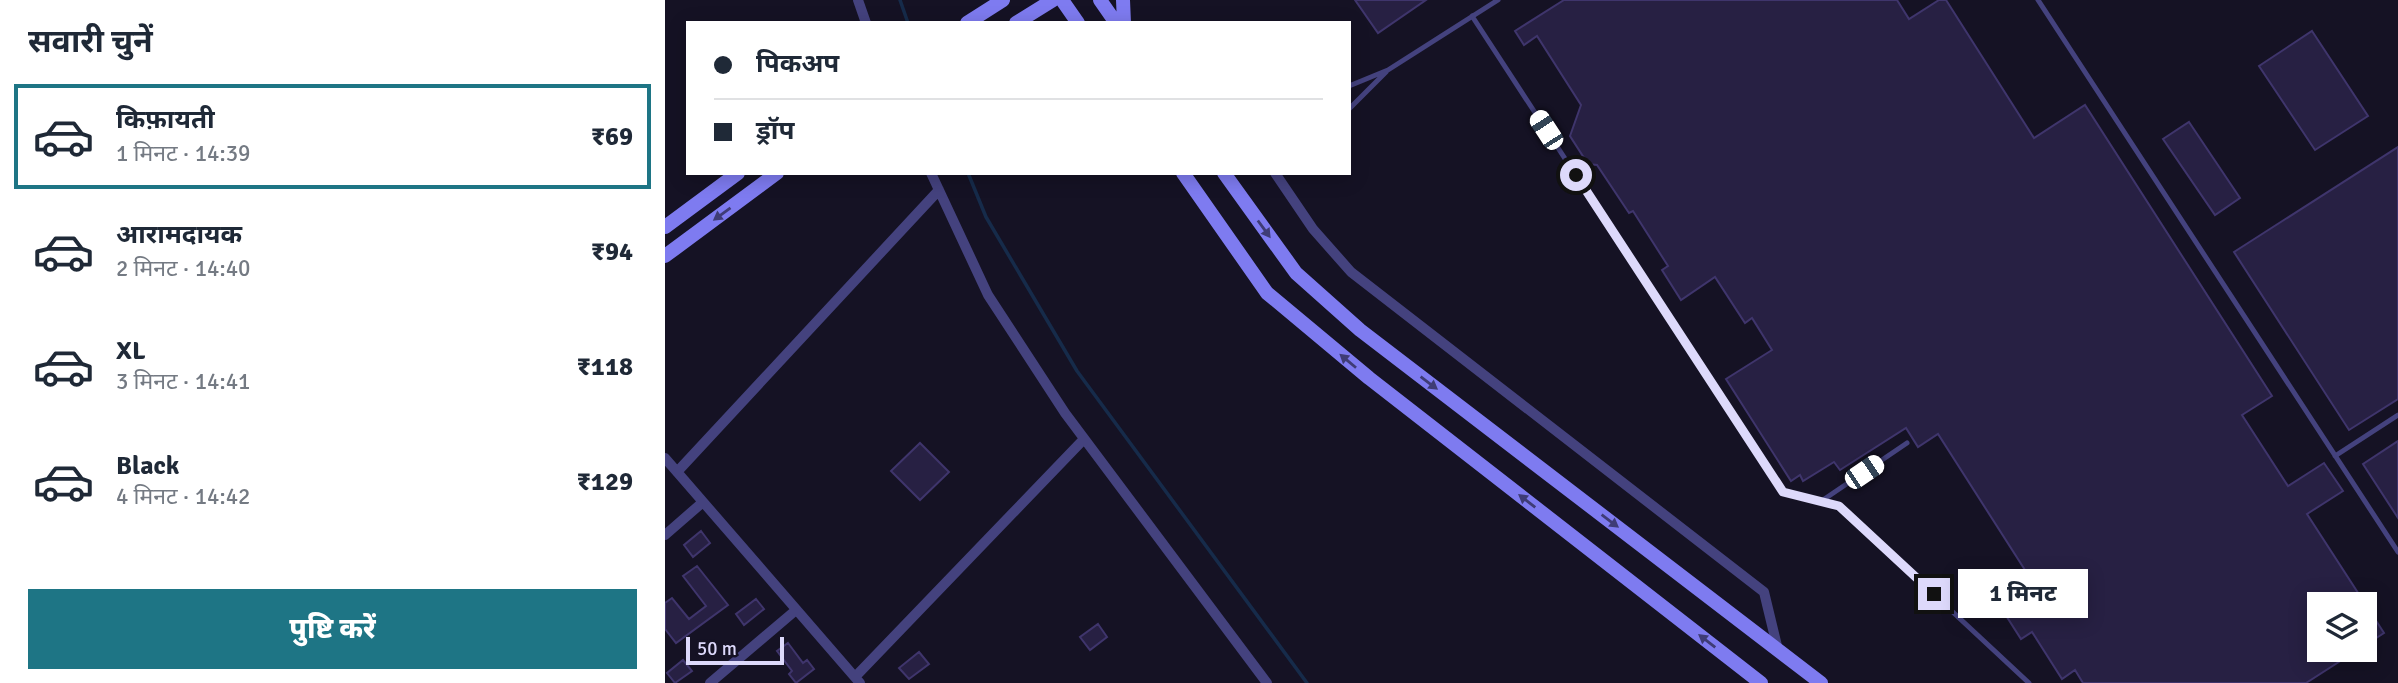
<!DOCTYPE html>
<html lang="hi">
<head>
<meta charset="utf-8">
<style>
	:root { --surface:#fff; --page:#f2f2f3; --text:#1f2937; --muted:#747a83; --line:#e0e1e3; --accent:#1e7585 }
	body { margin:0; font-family:Signika,"Noto Sans Devanagari",sans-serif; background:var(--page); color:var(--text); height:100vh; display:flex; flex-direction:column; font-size:26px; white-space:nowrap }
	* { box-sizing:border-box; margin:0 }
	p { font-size:23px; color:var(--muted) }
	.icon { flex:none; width:38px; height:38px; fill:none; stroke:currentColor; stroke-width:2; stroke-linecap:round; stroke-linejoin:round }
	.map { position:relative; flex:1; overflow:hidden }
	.drawer { display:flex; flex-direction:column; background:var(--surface); width:665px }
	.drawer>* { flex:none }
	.top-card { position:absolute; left:21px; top:21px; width:665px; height:154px; border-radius:0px; box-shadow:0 4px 18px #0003; display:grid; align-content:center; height:154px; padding:0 28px; background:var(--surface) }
	.tools { position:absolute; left:1642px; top:592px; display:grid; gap:14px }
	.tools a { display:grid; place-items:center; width:70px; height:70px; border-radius:0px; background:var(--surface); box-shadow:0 4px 18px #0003; font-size:35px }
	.scale { position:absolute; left:21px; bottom:18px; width:98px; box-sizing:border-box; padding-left:7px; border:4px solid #ddd9fb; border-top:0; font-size:19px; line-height:24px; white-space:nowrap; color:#ddd9fb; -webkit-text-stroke:5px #151224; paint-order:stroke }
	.end { position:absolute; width:32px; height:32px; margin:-16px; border:9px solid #ddd9fb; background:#111; box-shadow:0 0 0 4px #111 }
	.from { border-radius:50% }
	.bubble { position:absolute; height:49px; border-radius:0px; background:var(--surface); box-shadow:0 4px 18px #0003; font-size:23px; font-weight:800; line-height:49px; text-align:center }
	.car { position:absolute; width:21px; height:42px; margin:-21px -10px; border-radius:9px; box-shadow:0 0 5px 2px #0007; background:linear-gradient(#fff 24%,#345 0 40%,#fff 0 76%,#345 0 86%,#fff 0) }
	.top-card b { display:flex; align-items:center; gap:24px; height:66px; font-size:26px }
	.top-card b+b { border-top:2px solid var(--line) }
	.top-card i { width:18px; height:18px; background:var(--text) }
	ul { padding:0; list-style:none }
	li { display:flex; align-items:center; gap:21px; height:105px; margin:0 14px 10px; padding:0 14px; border:4px solid transparent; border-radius:0px }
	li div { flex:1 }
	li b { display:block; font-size:26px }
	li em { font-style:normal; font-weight:800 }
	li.active { border-color:var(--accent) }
	li>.icon { width:63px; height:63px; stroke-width:1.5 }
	h2 { padding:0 28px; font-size:32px; line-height:84px }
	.action { display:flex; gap:14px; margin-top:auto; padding:14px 28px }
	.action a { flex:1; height:80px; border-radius:0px; background:var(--accent); color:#fff; font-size:28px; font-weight:800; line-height:80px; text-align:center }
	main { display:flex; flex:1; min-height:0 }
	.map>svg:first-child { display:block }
</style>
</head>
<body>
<main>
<section class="drawer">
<h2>सवारी चुनें</h2>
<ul>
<li class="active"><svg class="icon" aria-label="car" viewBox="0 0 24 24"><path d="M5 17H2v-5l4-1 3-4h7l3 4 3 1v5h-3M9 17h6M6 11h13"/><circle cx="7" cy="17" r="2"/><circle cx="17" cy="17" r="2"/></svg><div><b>किफ़ायती</b><p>1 मिनट · 14:39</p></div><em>₹69</em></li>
<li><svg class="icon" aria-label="car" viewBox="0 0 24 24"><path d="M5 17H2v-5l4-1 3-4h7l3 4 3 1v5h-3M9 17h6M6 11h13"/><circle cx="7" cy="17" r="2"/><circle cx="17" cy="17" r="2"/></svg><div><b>आरामदायक</b><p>2 मिनट · 14:40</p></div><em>₹94</em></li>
<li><svg class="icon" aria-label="car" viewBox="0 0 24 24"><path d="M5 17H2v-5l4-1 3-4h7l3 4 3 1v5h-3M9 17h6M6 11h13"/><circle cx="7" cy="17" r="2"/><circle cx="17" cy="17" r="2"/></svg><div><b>XL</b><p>3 मिनट · 14:41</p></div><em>₹118</em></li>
<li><svg class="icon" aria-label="car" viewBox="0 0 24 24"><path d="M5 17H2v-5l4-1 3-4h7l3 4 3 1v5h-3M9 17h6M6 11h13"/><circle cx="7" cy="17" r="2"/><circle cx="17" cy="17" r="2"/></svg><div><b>Black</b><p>4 मिनट · 14:42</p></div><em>₹129</em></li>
</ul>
<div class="action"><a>पुष्टि करें</a></div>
</section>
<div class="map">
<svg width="1733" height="683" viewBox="0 0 1733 683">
	<rect width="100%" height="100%" fill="#151224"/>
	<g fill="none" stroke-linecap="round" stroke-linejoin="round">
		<!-- stream -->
		<path stroke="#162b4a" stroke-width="3.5" d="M235,0L243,23
			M303,173L321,217L412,371L642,683"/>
	</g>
	<!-- building -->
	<path fill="#272043" stroke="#3f356c" stroke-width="2" d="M690,0H761L713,33Z
		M899,0H1232L1244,19L1274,0H1281L1369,138L1420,105L1607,396L1577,415L1623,486L1659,463L1678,491L1642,514L1719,633L1699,646V604H1654V649H1694L1641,683H1418L1410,670L1397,679L1367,632L1356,639L1333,603L1367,581L1273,434L1253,447L1241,428L1175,470L1169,462L1138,481L1135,475L1126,481L1061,379L1107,350L1087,318L1080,323L1050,277L1016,300L997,270L1003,266L968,211L964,213L932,165L923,164L905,136L916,105L872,36L859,45L850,31Z
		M1647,31L1703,116L1650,150L1594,66Z
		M1524,122L1575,198L1550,215L1498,139Z
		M1733,147V399L1684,430L1569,252Z
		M1733,441V518L1698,464Z
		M255,443L284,472L255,500L226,471Z
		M36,531L45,543L28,557L19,545Z
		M32,566L63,605L11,643L0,629V603L7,598L24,619L41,606L18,576Z
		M91,599L99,609L79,625L71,614Z
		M433,624L442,637L425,650L415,637Z
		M123,643L138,663L142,660L149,669L131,683L124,674L127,671L112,651Z
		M254,652L264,664L244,679L234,668Z
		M18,660L27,671L10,683L2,673Z"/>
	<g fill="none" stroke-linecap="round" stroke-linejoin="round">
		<!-- lane -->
		<path stroke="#44427e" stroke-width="5" d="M1373,0L1733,552
			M807,16L1118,493L1174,506L1364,683
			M684,86L723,70L833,0
			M684,109L721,72
			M1670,456L1733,415
			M1155,502L1242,443"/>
		<!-- street -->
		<path stroke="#44427e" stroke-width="10" d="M193,0L201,23
			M266,173L323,295L400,413L602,683
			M610,173L648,229L686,272L1099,592L1113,650
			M0,458L195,683
			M12,472L274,190
			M0,535L38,502
			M190,677L419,439
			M45,683L131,610"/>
		<!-- secondary -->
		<path stroke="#7e7bf0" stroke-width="14" d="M397,0L413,23
			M435,0L451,23
			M458,0L459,23
			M302,23L338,0
			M351,23L388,0
			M518,173L602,293L704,378L1096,683
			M559,173L631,273L695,330L1156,683
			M0,227L73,173
			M0,256L112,173"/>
	</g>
	<!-- one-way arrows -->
	<defs><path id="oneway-solid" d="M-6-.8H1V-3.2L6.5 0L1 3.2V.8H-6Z" transform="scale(1.75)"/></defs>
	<g fill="#3f3c76">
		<use href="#oneway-solid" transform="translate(57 214) rotate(144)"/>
		<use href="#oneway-solid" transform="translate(599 229) rotate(54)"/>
		<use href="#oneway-solid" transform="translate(683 361) rotate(-140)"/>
		<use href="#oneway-solid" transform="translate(764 383) rotate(37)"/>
		<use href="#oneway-solid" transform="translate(862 501) rotate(-142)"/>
		<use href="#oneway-solid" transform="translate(945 521) rotate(37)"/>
		<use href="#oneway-solid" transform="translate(1042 641) rotate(-142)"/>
	</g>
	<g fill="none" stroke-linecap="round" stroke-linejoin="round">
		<!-- route -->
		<path stroke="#ddd9fb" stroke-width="9" d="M911,175L1118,492L1174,506L1269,594"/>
	</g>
</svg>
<div class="tools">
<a><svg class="icon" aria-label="layers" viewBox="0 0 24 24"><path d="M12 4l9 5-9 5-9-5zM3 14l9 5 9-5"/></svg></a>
</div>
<div class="scale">50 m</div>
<i class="end from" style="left:911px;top:175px"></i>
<i class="end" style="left:1269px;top:594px"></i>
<div class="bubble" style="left:1293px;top:569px;width:130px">1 मिनट</div>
<i class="car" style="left:881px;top:130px;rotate:327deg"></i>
<i class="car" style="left:1199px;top:472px;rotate:56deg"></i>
<div class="top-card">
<b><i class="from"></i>पिकअप</b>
<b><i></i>ड्रॉप</b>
</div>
</div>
</main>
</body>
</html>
